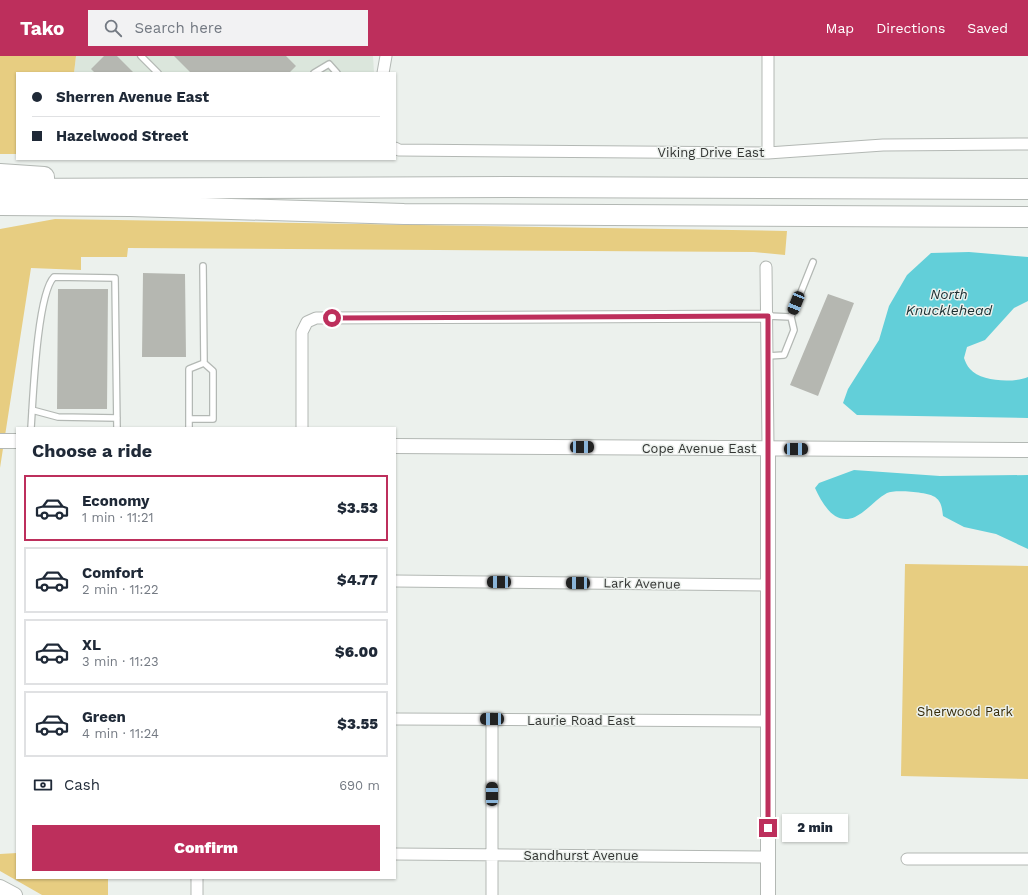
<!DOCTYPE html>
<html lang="en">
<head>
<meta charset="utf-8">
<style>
	:root { --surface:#fff; --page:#f2f2f3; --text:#1f2937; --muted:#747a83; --line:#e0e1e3; --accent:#bd2f5c }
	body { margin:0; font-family:"Work Sans",sans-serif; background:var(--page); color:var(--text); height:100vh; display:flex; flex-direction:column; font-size:15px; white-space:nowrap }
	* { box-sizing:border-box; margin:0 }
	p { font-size:13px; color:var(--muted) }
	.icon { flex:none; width:22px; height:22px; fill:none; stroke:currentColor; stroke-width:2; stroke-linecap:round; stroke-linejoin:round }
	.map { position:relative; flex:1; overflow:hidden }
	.sheet { position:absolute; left:16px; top:371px; width:380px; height:452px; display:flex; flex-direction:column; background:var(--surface); border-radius:0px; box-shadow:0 1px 3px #0004 }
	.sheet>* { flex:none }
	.top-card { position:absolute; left:16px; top:16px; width:380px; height:88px; border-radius:0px; box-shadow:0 1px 3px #0004; display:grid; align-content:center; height:88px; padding:0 16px; background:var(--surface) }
	.end { position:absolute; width:18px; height:18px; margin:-9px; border:5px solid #bd2f5c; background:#fff; box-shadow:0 0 0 2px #fff }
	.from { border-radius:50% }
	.bubble { position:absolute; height:28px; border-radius:0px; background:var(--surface); box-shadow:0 1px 3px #0004; font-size:13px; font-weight:800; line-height:28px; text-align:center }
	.car { position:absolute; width:12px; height:24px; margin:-12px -6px; border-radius:5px; box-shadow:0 0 3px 1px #0007; background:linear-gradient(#222 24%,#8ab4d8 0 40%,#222 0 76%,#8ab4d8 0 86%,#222 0) }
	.top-card b { display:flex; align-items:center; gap:14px; height:38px; font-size:15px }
	.top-card b+b { border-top:1px solid var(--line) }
	.top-card i { width:10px; height:10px; background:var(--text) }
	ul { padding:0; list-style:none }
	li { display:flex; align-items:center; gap:12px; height:66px; margin:0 8px 6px; padding:0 8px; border:2px solid var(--line); border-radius:0px }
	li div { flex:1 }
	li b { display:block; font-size:15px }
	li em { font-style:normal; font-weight:800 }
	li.selected { border-color:var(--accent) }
	li>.icon { width:36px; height:36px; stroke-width:1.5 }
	h2 { padding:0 16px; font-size:18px; line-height:48px }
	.pay { display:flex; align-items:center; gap:10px; height:44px; padding:0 16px; font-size:15px }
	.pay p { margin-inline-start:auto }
	.primary-button { display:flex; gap:8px; margin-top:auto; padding:8px 16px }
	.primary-button a { flex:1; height:46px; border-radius:0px; background:var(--accent); color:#fff; font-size:16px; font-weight:800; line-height:46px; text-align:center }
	header { display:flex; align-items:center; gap:24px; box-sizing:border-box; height:56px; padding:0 20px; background:var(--accent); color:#fff }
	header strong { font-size:19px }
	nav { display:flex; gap:22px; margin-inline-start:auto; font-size:14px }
	.search { width:280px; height:36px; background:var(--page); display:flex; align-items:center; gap:10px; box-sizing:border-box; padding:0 14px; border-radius:0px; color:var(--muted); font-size:15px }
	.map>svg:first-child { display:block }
</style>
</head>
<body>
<header>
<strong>Tako</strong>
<div class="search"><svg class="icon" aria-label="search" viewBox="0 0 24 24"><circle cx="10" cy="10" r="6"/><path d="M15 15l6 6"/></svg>Search here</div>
<nav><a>Map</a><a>Directions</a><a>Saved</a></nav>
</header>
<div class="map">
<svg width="1028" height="839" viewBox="0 0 1028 839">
	<rect width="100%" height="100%" fill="#ecf1ed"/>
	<!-- built -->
	<path fill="#dbe6dc" d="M76,0H373L374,17H74Z"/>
	<!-- park -->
	<path fill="#e7cd81" d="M0,0H76L74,17H17V98H0Z
		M55,163L787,175L785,199L754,196L128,192L127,201H81V214L31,212L0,412V173Z
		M905,508L1028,510V723L901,720Z
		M17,797V822H108V839H42L0,815V798Z"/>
	<!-- water -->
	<path fill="#62cfd9" d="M969,196L1028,201V245L1014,252L985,284L967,291L964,302C965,305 967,310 970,313C981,326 1014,327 1028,321V362L857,359L843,347L848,333L879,284L889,250L907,219L931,197Z
		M854,414L940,420L1028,419V493L996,478L964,471L943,460C942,453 942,446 935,441C929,436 894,433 887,437C876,443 867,455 855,461C834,470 822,447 815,432L819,427Z"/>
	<!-- building -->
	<path fill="#b5b7b1" d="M104,0H117L134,17H95L91,13Z
		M174,0H286L296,10L289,17H191Z
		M143,217L185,218L186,301H142Z
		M58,233H108L107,353H57Z
		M828,238L854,247L818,340L790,329Z"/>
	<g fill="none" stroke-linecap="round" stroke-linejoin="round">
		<!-- service casing -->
		<g stroke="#b3b8b4" stroke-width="8">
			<path id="service" d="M141,0L158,17
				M314,17L329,8L337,17
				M203,210L204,307
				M768,260L791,261
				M768,300L784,299L794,274L791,261L813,206
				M32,354L58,361L117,362
				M189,363H213V315L204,307
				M31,372C33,343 37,238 54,221L115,222L117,372
				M189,372V313L204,307"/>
		</g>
		<!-- minor casing -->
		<g stroke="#b3b8b4" stroke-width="13">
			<path id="minor" d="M383,17L386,0
				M395,92L399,94L768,97L883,89L1028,88
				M768,97V0
				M766,211L768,392
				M302,372V276L307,266L316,262L768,260
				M395,525L768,529
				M395,663L768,665
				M492,663V839
				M395,798L768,801
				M907,803H1028
				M197,822V839"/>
		</g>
		<!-- tertiary casing -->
		<g stroke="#b3b8b4" stroke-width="16">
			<path id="tertiary" d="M0,385H17
				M395,390L1028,394
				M0,831L15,839
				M768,839V392"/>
		</g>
		<!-- motorway casing -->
		<g stroke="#b3b8b4" stroke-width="22">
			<path id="motorway" d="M0,118L44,121
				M0,133L507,131L1028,133
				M0,149L130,150L404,158L1028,161"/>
		</g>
		<!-- service -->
		<use href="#service" stroke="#fff" stroke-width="5.5"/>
		<!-- minor -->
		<use href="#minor" stroke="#fff" stroke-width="11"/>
		<!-- tertiary -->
		<use href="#tertiary" stroke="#fff" stroke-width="14"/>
		<!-- motorway -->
		<use href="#motorway" stroke="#fff" stroke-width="20"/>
	</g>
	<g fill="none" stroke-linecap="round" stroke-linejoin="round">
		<!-- route -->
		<path stroke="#bd2f5c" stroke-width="5" d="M332,262L768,260V772"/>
	</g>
	<g text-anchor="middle" stroke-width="3" stroke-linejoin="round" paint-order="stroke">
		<!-- street labels -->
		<g font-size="13" fill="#333533" stroke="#ecf1ed">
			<text x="711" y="101">Viking Drive East</text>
			<text x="699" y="397">Cope Avenue East</text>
			<text transform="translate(642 527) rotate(1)" y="5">Lark Avenue</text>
			<text x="581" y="669">Laurie Road East</text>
			<text x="581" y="804">Sandhurst Avenue</text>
		</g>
		<!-- park labels -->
		<g font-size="13" fill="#372c09" stroke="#ecf1ed">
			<text x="965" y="660">Sherwood Park</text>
		</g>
		<!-- water labels -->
		<g font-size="14" font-style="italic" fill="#1a2e30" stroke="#ecf1ed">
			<text x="949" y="243">North<tspan x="949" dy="16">Knucklehead</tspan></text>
		</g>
	</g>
</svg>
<i class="end from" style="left:332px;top:262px"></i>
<i class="end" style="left:768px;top:772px"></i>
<div class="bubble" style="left:782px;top:758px;width:66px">2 min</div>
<i class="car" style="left:796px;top:247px;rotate:202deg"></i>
<i class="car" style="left:582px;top:391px;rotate:90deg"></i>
<i class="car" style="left:796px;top:393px;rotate:90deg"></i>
<i class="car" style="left:499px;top:526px;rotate:270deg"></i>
<i class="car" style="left:578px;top:527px;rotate:271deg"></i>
<i class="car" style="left:492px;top:663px;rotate:270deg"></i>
<i class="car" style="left:492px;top:738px;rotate:0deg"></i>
<div class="top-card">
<b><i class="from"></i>Sherren Avenue East</b>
<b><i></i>Hazelwood Street</b>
</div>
<section class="sheet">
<h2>Choose a ride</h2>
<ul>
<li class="selected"><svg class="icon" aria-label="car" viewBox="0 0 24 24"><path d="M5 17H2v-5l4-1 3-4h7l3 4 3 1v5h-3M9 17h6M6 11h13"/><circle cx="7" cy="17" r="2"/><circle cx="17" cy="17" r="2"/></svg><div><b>Economy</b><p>1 min · 11:21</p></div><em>$3.53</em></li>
<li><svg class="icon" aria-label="car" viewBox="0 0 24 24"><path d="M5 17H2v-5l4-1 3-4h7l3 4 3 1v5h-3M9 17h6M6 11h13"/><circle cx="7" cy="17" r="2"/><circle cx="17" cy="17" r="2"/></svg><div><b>Comfort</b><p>2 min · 11:22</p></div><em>$4.77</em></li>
<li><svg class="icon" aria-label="car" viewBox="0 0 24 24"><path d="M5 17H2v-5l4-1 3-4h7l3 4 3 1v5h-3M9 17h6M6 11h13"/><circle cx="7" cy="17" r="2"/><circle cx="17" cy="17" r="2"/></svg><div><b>XL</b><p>3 min · 11:23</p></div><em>$6.00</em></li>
<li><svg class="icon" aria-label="car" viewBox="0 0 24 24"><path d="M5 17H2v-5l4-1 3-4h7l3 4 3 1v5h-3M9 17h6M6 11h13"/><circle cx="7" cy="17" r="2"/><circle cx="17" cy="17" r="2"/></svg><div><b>Green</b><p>4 min · 11:24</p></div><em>$3.55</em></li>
</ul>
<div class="pay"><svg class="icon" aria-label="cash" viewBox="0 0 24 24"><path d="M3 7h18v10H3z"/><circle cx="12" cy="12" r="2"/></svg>Cash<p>690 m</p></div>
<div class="primary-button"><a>Confirm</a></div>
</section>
</div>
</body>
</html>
